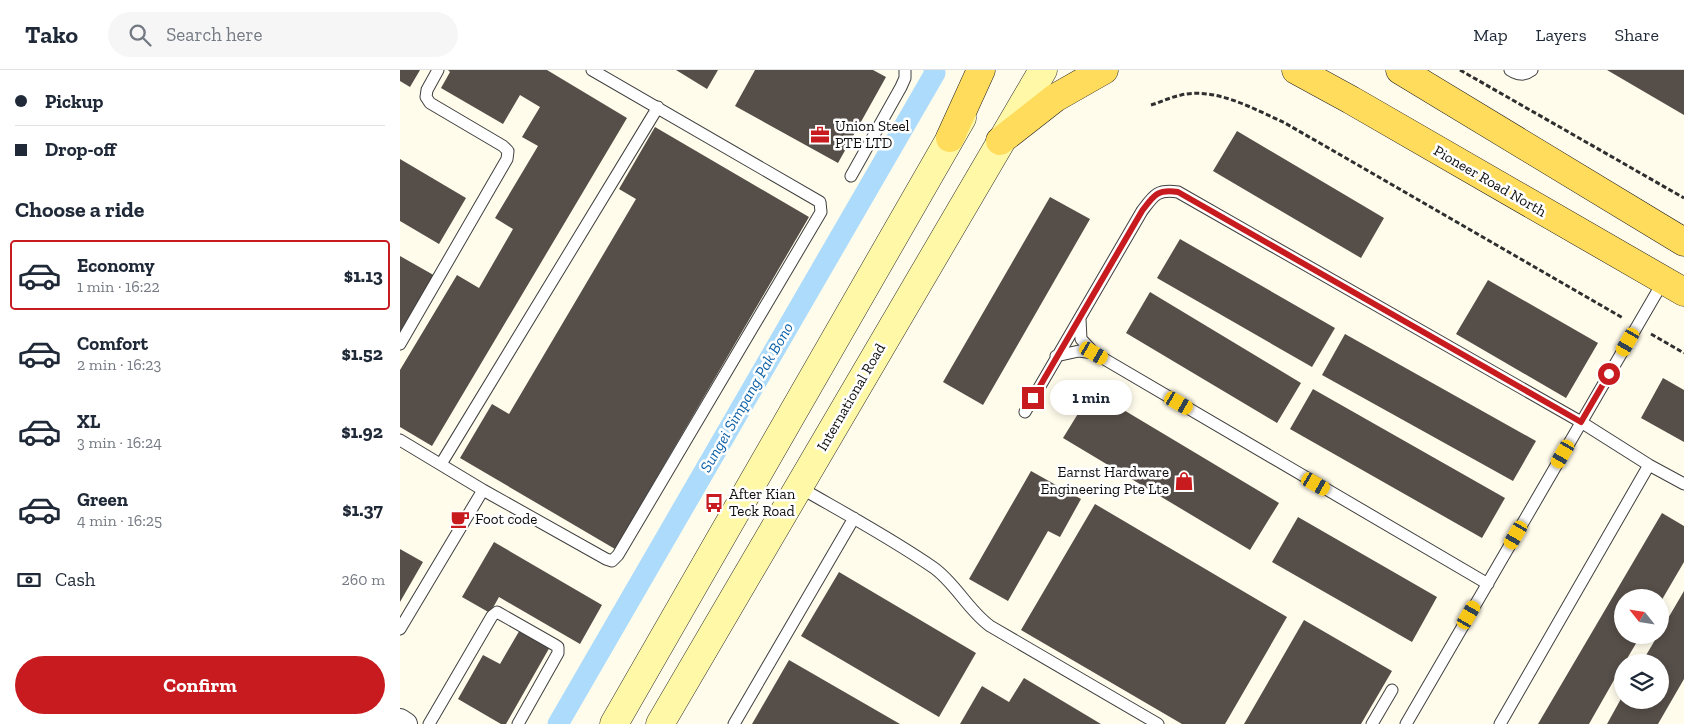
<!DOCTYPE html>
<html lang="en">
<head>
<meta charset="utf-8">
<style>
	:root { --surface:#fff; --page:#f6f6f7; --text:#1f2937; --muted:#747a83; --line:#e0e1e3; --accent:#c71b1f }
	body { margin:0; font-family:"Zilla Slab",serif; background:var(--page); color:var(--text); height:100vh; display:flex; flex-direction:column; font-size:19px; white-space:nowrap }
	* { box-sizing:border-box; margin:0 }
	p { font-size:16px; color:var(--muted) }
	.icon { flex:none; width:28px; height:28px; fill:none; stroke:currentColor; stroke-width:2; stroke-linecap:round; stroke-linejoin:round }
	.map { position:relative; flex:1; overflow:hidden }
	.sheet { display:flex; flex-direction:column; background:var(--surface); width:400px }
	.sheet>* { flex:none }
	.hud { display:grid; align-content:center; height:110px; padding:0 15px; background:var(--surface) }
	.needle { width:32px; rotate:300deg }
	.tools { position:absolute; left:1214px; top:519px; display:grid; gap:10px }
	.tools a { display:grid; place-items:center; width:55px; height:55px; border-radius:50%; background:var(--surface); box-shadow:0 2px 8px #0003; font-size:25px }
	.end { position:absolute; width:22px; height:22px; margin:-11px; border:6px solid #c71b1f; background:#fff; box-shadow:0 0 0 2px #fff }
	.from { border-radius:50% }
	.bubble { position:absolute; height:35px; border-radius:18px; background:var(--surface); box-shadow:0 2px 8px #0003; font-size:16px; font-weight:700; line-height:35px; text-align:center }
	.car { position:absolute; width:15px; height:30px; margin:-15px -8px; border-radius:6px; box-shadow:0 0 4px 1px #0007; background:linear-gradient(#f5c518 24%,#345 0 40%,#f5c518 0 76%,#345 0 86%,#f5c518 0) }
	.hud b { display:flex; align-items:center; gap:18px; height:48px; font-size:19px }
	.hud b+b { border-top:1px solid var(--line) }
	.hud i { width:12px; height:12px; background:var(--text) }
	ul { padding:0; list-style:none }
	li { display:flex; align-items:center; gap:15px; height:70px; margin:0 10px 8px; padding:0 5px; border:2px solid transparent; border-radius:5px }
	li div { flex:1 }
	li b { display:block; font-size:19px }
	li em { font-style:normal; font-weight:700 }
	li.on { border-color:var(--accent) }
	li>.icon { width:45px; height:45px; stroke-width:1.5 }
	h2 { padding:0 15px; font-size:22px; line-height:60px }
	.pay { display:flex; align-items:center; gap:12px; height:55px; padding:0 15px; font-size:19px }
	.pay p { margin-inline-start:auto }
	.primary-button { display:flex; gap:10px; margin-top:auto; padding:10px 15px }
	.primary-button a { flex:1; height:58px; border-radius:30px; background:var(--accent); color:#fff; font-size:20px; font-weight:700; line-height:58px; text-align:center }
	header { display:flex; align-items:center; gap:30px; box-sizing:border-box; height:70px; padding:0 25px; background:var(--surface); border-bottom:1px solid var(--line) }
	header strong { font-size:24px }
	nav { display:flex; gap:28px; margin-inline-start:auto; font-size:18px }
	.search { width:350px; height:45px; background:var(--page); display:flex; align-items:center; gap:12px; box-sizing:border-box; padding:0 18px; border-radius:28px; color:var(--muted); font-size:19px }
	main { display:flex; flex:1; min-height:0 }
	.map>svg:first-child { display:block }
</style>
</head>
<body>
<header>
<strong>Tako</strong>
<div class="search"><svg class="icon" aria-label="search" viewBox="0 0 24 24"><circle cx="10" cy="10" r="6"/><path d="M15 15l6 6"/></svg>Search here</div>
<nav><a>Map</a><a>Layers</a><a>Share</a></nav>
</header>
<main>
<section class="sheet">
<div class="hud">
<b><i class="from"></i>Pickup</b>
<b><i></i>Drop-off</b>
</div>
<h2>Choose a ride</h2>
<ul>
<li class="on"><svg class="icon" aria-label="car" viewBox="0 0 24 24"><path d="M5 17H2v-5l4-1 3-4h7l3 4 3 1v5h-3M9 17h6M6 11h13"/><circle cx="7" cy="17" r="2"/><circle cx="17" cy="17" r="2"/></svg><div><b>Economy</b><p>1 min · 16:22</p></div><em>$1.13</em></li>
<li><svg class="icon" aria-label="car" viewBox="0 0 24 24"><path d="M5 17H2v-5l4-1 3-4h7l3 4 3 1v5h-3M9 17h6M6 11h13"/><circle cx="7" cy="17" r="2"/><circle cx="17" cy="17" r="2"/></svg><div><b>Comfort</b><p>2 min · 16:23</p></div><em>$1.52</em></li>
<li><svg class="icon" aria-label="car" viewBox="0 0 24 24"><path d="M5 17H2v-5l4-1 3-4h7l3 4 3 1v5h-3M9 17h6M6 11h13"/><circle cx="7" cy="17" r="2"/><circle cx="17" cy="17" r="2"/></svg><div><b>XL</b><p>3 min · 16:24</p></div><em>$1.92</em></li>
<li><svg class="icon" aria-label="car" viewBox="0 0 24 24"><path d="M5 17H2v-5l4-1 3-4h7l3 4 3 1v5h-3M9 17h6M6 11h13"/><circle cx="7" cy="17" r="2"/><circle cx="17" cy="17" r="2"/></svg><div><b>Green</b><p>4 min · 16:25</p></div><em>$1.37</em></li>
</ul>
<div class="pay"><svg class="icon" aria-label="cash" viewBox="0 0 24 24"><path d="M3 7h18v10H3z"/><circle cx="12" cy="12" r="2"/></svg>Cash<p>260 m</p></div>
<div class="primary-button"><a>Confirm</a></div>
</section>
<div class="map">
<svg width="1284" height="654" viewBox="0 0 1284 654">
	<rect width="100%" height="100%" fill="#fffcec"/>
	<g fill="none" stroke-linecap="round" stroke-linejoin="round">
		<!-- canal -->
		<path stroke="#addbfb" stroke-width="21" d="M158,654L535,3L534,0"/>
	</g>
	<!-- building -->
	<path fill="#564e48" d="M0,0H20L10,17L0,11Z
		M48,0H147L227,48L32,376L0,357V300L57,205L79,218L113,159L95,148L138,76L122,67L140,37L120,25L103,54L41,18L50,2Z
		M276,0H318L307,19Z
		M355,0H473L486,7L438,93L335,36Z
		M1207,0H1284V45Z
		M255,57L409,147L215,479L60,388L92,334L109,344L236,129L219,119Z
		M837,61L984,148L961,188L813,101Z
		M0,89L66,128L39,174L0,151Z
		M650,127L690,149L583,335L543,312Z
		M780,169L935,258L912,297L757,208Z
		M0,186L37,207L0,267Z
		M1088,210L1198,273L1166,328L1056,264Z
		M750,222L901,313L877,353L726,263Z
		M945,264L1136,371L1113,411L922,305Z
		M1263,308L1284,320V372L1241,348Z
		M913,319L1105,428L1082,468L890,359Z
		M692,321L879,433L850,480L663,368Z
		M631,401L681,429L660,467L648,461L608,531L569,509Z
		M695,434L887,547L825,654H782L621,560Z
		M1262,443L1284,456V492L1260,533V528H1222V565H1241L1225,592H1222V596L1189,654H1138Z
		M898,447L1037,527L1012,572L872,492Z
		M94,472L202,535L180,574L99,527L90,543L62,527Z
		M0,479L23,492L0,532Z
		M439,502L576,583L539,647L401,566Z
		M1284,521V609L1258,654H1207L1222,627V630H1260V592H1242L1258,565H1260V562Z
		M904,550L992,601L961,654H844Z
		M121,558L151,575L106,654H101L58,629L83,585L100,594Z
		M389,590L500,654H352Z
		M624,608L701,654H560L582,616L609,632Z"/>
	<g fill="none" stroke-linecap="round" stroke-linejoin="round">
		<!-- service casing -->
		<g stroke="#404040" stroke-width="13">
			<path id="service" d="M1110,0C1118,5 1124,6 1132,0
				M451,106L501,17L505,8V0
				M680,249L681,269L694,283L1088,514
				M0,274L107,89L108,81L103,76L30,33L26,27L27,20L38,0
				M656,286L679,281L694,283
				M625,342L742,141C754,125 757,119 778,122L1181,352L1249,395L1284,414
				M0,370L83,420L206,489L212,491L218,485L421,142L420,132L192,0
				M41,394L258,37
				M399,417C444,443 491,468 534,498C556,514 568,540 590,556L758,654
				M0,559L83,420
				M29,654L92,546L97,542L155,575L158,577V583L118,654
				M334,654L454,448
				M972,654L992,620
				M1006,654L1264,210
				M1100,654L1249,395"/>
		</g>
		<!-- minor casing -->
		<g stroke="#404040" stroke-width="24">
			<path id="minor" d="M0,650L6,654"/>
		</g>
		<!-- secondary casing -->
		<g stroke="#2f2f2f" stroke-width="29">
			<path id="secondary" d="M214,654L562,48
				M260,654L643,0"/>
		</g>
		<!-- primary casing -->
		<g stroke="#1e1e1e" stroke-width="29">
			<path id="primary" d="M896,0L951,30L1284,222
				M1000,0L1284,172
				M550,68L581,0
				M600,71L655,28L704,0"/>
		</g>
		<!-- path -->
		<path stroke="#2f2f2f" stroke-width="3" stroke-dasharray="5 2.5" stroke-linecap="butt" d="M1060,0L1284,128
			M751,35C761,32 771,27 781,25C816,17 854,39 885,53L1223,248
			M1251,264L1284,283"/>
		<!-- service -->
		<use href="#service" stroke="#fff" stroke-width="11"/>
		<!-- minor -->
		<use href="#minor" stroke="#fff" stroke-width="22"/>
		<!-- secondary -->
		<use href="#secondary" stroke="#fff8a7" stroke-width="28"/>
		<!-- primary -->
		<use href="#primary" stroke="#ffdc5c" stroke-width="28"/>
	</g>
	<g fill="none" stroke-linecap="round" stroke-linejoin="round">
		<!-- route -->
		<path stroke="#c71b1f" stroke-width="6" d="M633,328L742,141C754,125 757,119 778,122L1181,352L1209,304"/>
	</g>
	<!-- icons -->
	<defs>
		<g id="office-bare" transform="scale(1.5)"><path d="M-6-3h4V-5.5h4V-3h4V5H-6ZM-1-4.5V-3h2v-1.5ZM-6 0V1H6V0Z" fill="#c71b1f" stroke="#fff" stroke-width="2.5" paint-order="stroke"/></g>
		<g id="shop-bare" transform="scale(1.5)"><path d="M-5-2.5h2.3a2.7 3.5 0 0 1 5.4 0H5L5.5 6h-11ZM-1.5-2.5h3a1.5 2.3 0 0 0-3 0Z" fill="#c71b1f" stroke="#fff" stroke-width="2.5" paint-order="stroke"/></g>
		<g id="bus-bare" transform="scale(1.5)"><path d="M-5-6H5V4H4V6H2V4H-2V6H-4V4H-5ZM-3.5-4V0h7V-4ZM-3.5 1.2v1.5H-2V1.2ZM2 1.2v1.5H3.5V1.2Z" fill="#c71b1f" stroke="#fff" stroke-width="2.5" paint-order="stroke"/></g>
		<g id="cafe-bare" transform="scale(1.5)"><path d="M-5.5-4.5H6V0H3Q3 3.5 0 3.5H-2.5Q-5.5 3.5-5.5 0ZM3-3.2v2h1.7v-2ZM-6 4.5H4V6H-6Z" fill="#c71b1f" stroke="#fff" stroke-width="2.5" paint-order="stroke"/></g>
	</defs>
	<g fill-rule="evenodd">
		<use href="#office-bare" x="420" y="65"/>
		<use href="#shop-bare" x="784" y="411"/>
		<use href="#bus-bare" x="314" y="433"/>
		<use href="#cafe-bare" x="60" y="449"/>
	</g>
	<g text-anchor="middle" stroke-width="5" stroke-linejoin="round" paint-order="stroke">
		<!-- poi labels -->
		<g font-size="15" fill="#0d0d0d" stroke="#fff" text-anchor="start">
			<text x="435" y="61">Union Steel<tspan x="435" dy="17">PTE LTD</tspan></text>
			<text x="769" y="407" text-anchor="end">Earnst Hardware<tspan x="769" dy="17">Engineering Pte Lte</tspan></text>
			<text x="329" y="429">After Kian<tspan x="329" dy="17">Teck Road</tspan></text>
			<text x="75" y="454">Foot code</text>
		</g>
		<!-- street labels -->
		<g font-size="15" fill="#0d0d0d" stroke="#fff">
			<text transform="translate(1090 111) rotate(30)" y="5">Pioneer Road North</text>
			<text transform="translate(451 327) rotate(-60)" y="5">International Road</text>
		</g>
		<!-- water labels -->
		<g font-size="16" font-style="italic" fill="#0d60a7" stroke="#fff">
			<text transform="translate(346 327) rotate(-60)" y="6">Sungei Simpang Pak Bono</text>
		</g>
	</g>
</svg>
<div class="tools">
<a><svg class="needle" viewBox="-14 -14 28 28"><path d="M0-13l5 13h-10z" fill="#e53935"/><path d="M0 13l5-13h-10z" fill="#747a83"/></svg></a>
<a><svg class="icon" aria-label="layers" viewBox="0 0 24 24"><path d="M12 4l9 5-9 5-9-5zM3 14l9 5 9-5"/></svg></a>
</div>
<i class="end from" style="left:1209px;top:304px"></i>
<i class="end" style="left:633px;top:328px"></i>
<div class="bubble" style="left:650px;top:310px;width:82px">1 min</div>
<i class="car" style="left:1228px;top:272px;rotate:210deg"></i>
<i class="car" style="left:694px;top:283px;rotate:120deg"></i>
<i class="car" style="left:779px;top:333px;rotate:120deg"></i>
<i class="car" style="left:1163px;top:384px;rotate:210deg"></i>
<i class="car" style="left:916px;top:414px;rotate:120deg"></i>
<i class="car" style="left:1116px;top:465px;rotate:210deg"></i>
<i class="car" style="left:1069px;top:545px;rotate:30deg"></i>
</div>
</main>
</body>
</html>
